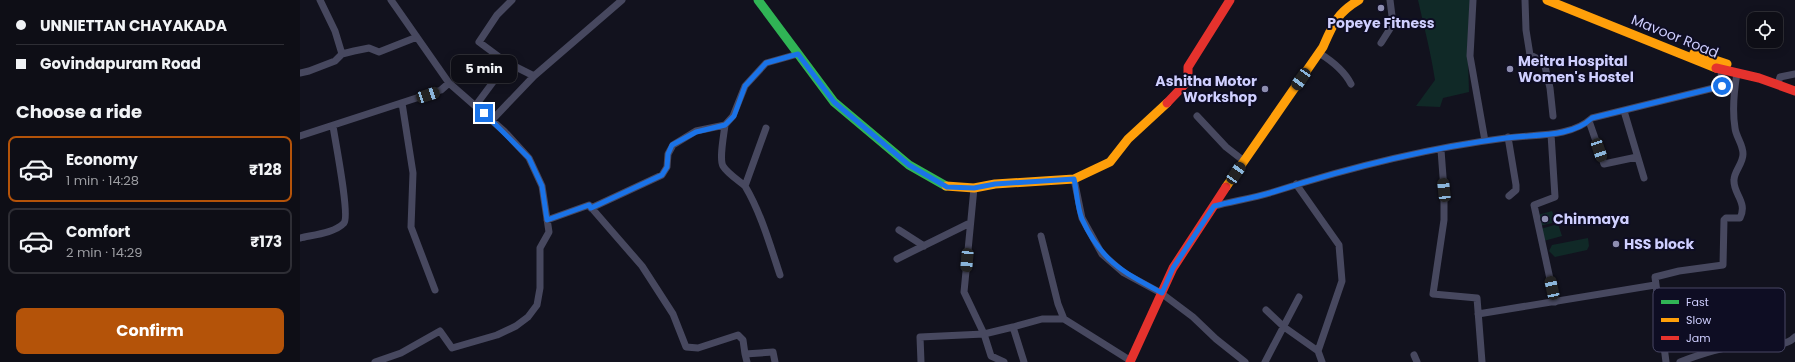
<!DOCTYPE html>
<html lang="en">
<head>
<meta charset="utf-8">
<style>
	:root { --surface:#0e0e16; --page:#1c1c23; --text:#f1f3f6; --muted:#9b9ca1; --line:#2e2e35; --accent:#b45309 }
	body { margin:0; font-family:Poppins,sans-serif; background:var(--page); color:var(--text); height:100vh; display:flex; flex-direction:column; font-size:15px; white-space:nowrap }
	* { box-sizing:border-box; margin:0 }
	p { font-size:13px; color:var(--muted) }
	.icon { flex:none; width:22px; height:22px; fill:none; stroke:currentColor; stroke-width:2; stroke-linecap:round; stroke-linejoin:round }
	.map { position:relative; flex:1; overflow:hidden }
	.side { display:flex; flex-direction:column; background:var(--surface); width:300px }
	.side>* { flex:none }
	.hud { display:grid; align-content:center; height:88px; padding:0 16px; background:var(--surface) }
	.buttons { position:absolute; left:1447px; top:12px; display:grid; gap:8px }
	.buttons a { display:grid; place-items:center; width:36px; height:36px; border-radius:8px; background:var(--surface); box-shadow:0 2px 10px #0003,0 0 0 1px var(--line); font-size:20px }
	.end { position:absolute; width:18px; height:18px; margin:-9px; border:5px solid #1a73e8; background:#fff; box-shadow:0 0 0 2px #fff }
	.from { border-radius:50% }
	.bubble { position:absolute; height:28px; border-radius:8px; background:var(--surface); box-shadow:0 2px 10px #0003,0 0 0 1px var(--line); font-size:13px; font-weight:700; line-height:28px; text-align:center }
	.car { position:absolute; width:12px; height:24px; margin:-12px -6px; border-radius:5px; box-shadow:0 0 3px 1px #0007; background:linear-gradient(#222 24%,#8ab4d8 0 40%,#222 0 76%,#8ab4d8 0 86%,#222 0) }
	.hud b { display:flex; align-items:center; gap:14px; height:38px; font-size:15px }
	.hud b+b { border-top:1px solid var(--line) }
	.hud i { width:10px; height:10px; background:var(--text) }
	ul { padding:0; list-style:none }
	li { display:flex; align-items:center; gap:12px; height:66px; margin:0 8px 6px; padding:0 8px; border:2px solid var(--line); border-radius:8px }
	li div { flex:1 }
	li b { display:block; font-size:15px }
	li em { font-style:normal; font-weight:700 }
	li.on { border-color:var(--accent) }
	li>.icon { width:36px; height:36px; stroke-width:1.5 }
	h2 { padding:0 16px; font-size:18px; line-height:48px }
	.button { display:flex; gap:8px; margin-top:auto; padding:8px 16px }
	.button a { flex:1; height:46px; border-radius:8px; background:var(--accent); color:#fff; font-size:16px; font-weight:700; line-height:46px; text-align:center }
	main { display:flex; flex:1; min-height:0 }
	.map>svg:first-child { display:block }
</style>
</head>
<body>
<main>
<section class="side">
<div class="hud">
<b><i class="from"></i>UNNIETTAN CHAYAKADA</b>
<b><i></i>Govindapuram Road</b>
</div>
<h2>Choose a ride</h2>
<ul>
<li class="on"><svg class="icon" aria-label="car" viewBox="0 0 24 24"><path d="M5 17H2v-5l4-1 3-4h7l3 4 3 1v5h-3M9 17h6M6 11h13"/><circle cx="7" cy="17" r="2"/><circle cx="17" cy="17" r="2"/></svg><div><b>Economy</b><p>1 min · 14:28</p></div><em>₹128</em></li>
<li><svg class="icon" aria-label="car" viewBox="0 0 24 24"><path d="M5 17H2v-5l4-1 3-4h7l3 4 3 1v5h-3M9 17h6M6 11h13"/><circle cx="7" cy="17" r="2"/><circle cx="17" cy="17" r="2"/></svg><div><b>Comfort</b><p>2 min · 14:29</p></div><em>₹173</em></li>
</ul>
<div class="button"><a>Confirm</a></div>
</section>
<div class="map">
<svg width="1495" height="362" viewBox="0 0 1495 362">
	<rect width="100%" height="100%" fill="#12121e"/>
	<!-- green -->
	<path fill="#102927" d="M1118,0H1173L1168,60L1169,92L1143,98L1140,107L1116,106L1135,80C1131,53 1124,27 1118,0Z
		M1252,211L1256,222L1236,227L1234,216Z
		M1258,224L1262,236L1240,242L1237,230Z
		M1288,238L1289,246L1287,250L1255,257L1249,251L1252,245Z"/>
	<g fill="none" stroke-linecap="round" stroke-linejoin="round">
		<!-- street -->
		<path stroke="#47485f" stroke-width="7" d="M20,0L35,31L42,54
			M1173,0L1170,56L1185,141
			M1225,0L1226,30L1230,55L1244,62L1250,88L1253,116
			M1081,43L1093,24L1090,0
			M1019,53C1032,61 1044,70 1051,84
			M210,65L179,42L197,15L212,0
			M0,73L9,71L35,61L42,54L54,51L69,48L79,52L117,37
			M1478,84L1480,77L1495,74
			M102,103L113,173L111,227L135,290
			M176,105L205,66L216,67L234,76
			M1324,111L1344,178
			M897,116L926,147L944,161
			M192,120L234,76L322,0
			M1289,121L1304,164L1337,157
			M425,125C424,134 419,159 423,166C427,173 438,180 445,186
			M466,128L445,186C461,213 470,245 480,275
			M1251,134L1255,197L1234,205L1255,302
			M0,136L141,90L149,83
			M1208,137L1216,185V190L1209,196
			M1141,150L1144,190V220L1133,294L1177,298L1182,362
			M774,179L782,218L802,254L824,273L861,293L893,317L916,339L945,362
			M996,184L1039,245L1042,281L1018,351
			M674,188L664,292L684,334L691,356L704,362
			M914,206C933,201 954,198 973,192C1048,168 1127,148 1206,138C1234,134 1270,138 1292,118L1422,86L1421,70
			M291,208L362,175L367,167L368,154L373,145L396,131L425,125L433,116L445,86L466,63L498,54
			M247,220L289,205L342,266L373,314L386,347L398,348L438,335L443,340L445,354L473,352L475,362
			M599,230L624,246
			M741,236L758,304L764,319L831,361
			M0,238C12,235 35,233 44,223C50,215 35,140 33,126
			M597,259L670,223
			M966,310L984,327L1018,351L1022,362
			M1178,314L1355,285
			M713,327L742,319H764
			M445,354L447,362
			M1114,355L1117,362
			M75,362L101,353L140,331L152,348L197,335L216,326L228,317L237,305L240,288V248L249,232L242,186L229,158L205,132L149,83L91,0
			M621,362L620,337L684,334L713,327L724,362
			M965,362L999,297
			M1366,362L1355,277L1379,271L1423,265L1424,220L1426,218H1440C1448,202 1433,194 1434,180C1434,171 1443,164 1443,154C1443,144 1436,137 1435,128C1432,110 1434,91 1437,73
			M1380,362C1403,353 1429,345 1454,344C1468,343 1484,348 1495,337"/>
		<!-- fast -->
		<path stroke="#30b455" stroke-width="9" d="M458,0L534,102L609,165L646,186"/>
		<!-- slow -->
		<path stroke="#ff9f0a" stroke-width="9" d="M1247,0L1416,68
			M1394,53L1427,64
			M646,186L674,188L695,184L774,179L810,162L828,139L867,103
			M926,187L1023,47C1033,24 1037,13 1059,0"/>
		<!-- jam -->
		<path stroke="#e5322d" stroke-width="9" d="M1416,68L1459,78L1495,91
			M867,103L888,81V67L930,0
			M830,362L873,268L926,187"/>
	</g>
	<g fill="none" stroke-linecap="round" stroke-linejoin="round">
		<!-- route -->
		<path stroke="#1a73e8" stroke-width="5" d="M184,113L229,158L242,186L247,220L289,205L291,208L362,175L367,167L368,154L372,145L396,132L425,125L434,116L445,86L466,63L498,54L534,102L609,165L647,187L674,188L695,184L774,179C777,192 777,207 782,219C801,261 823,272 862,293L873,268L914,206C933,201 954,198 973,192C1048,168 1127,148 1206,138C1233,134 1271,138 1292,118L1422,86"/>
	</g>
	<!-- markers -->
	<g fill="#8d8db0" stroke="#0e0d23" stroke-width="1.5">
		<circle cx="1081" cy="8" r="4"/>
		<circle cx="1210" cy="69" r="4"/>
		<circle cx="965" cy="89" r="4"/>
		<circle cx="1245" cy="219" r="4"/>
		<circle cx="1316" cy="244" r="4"/>
	</g>
	<g text-anchor="middle" stroke-width="4" stroke-linejoin="round" paint-order="stroke">
		<!-- poi labels -->
		<g font-size="14" font-weight="bold" fill="#cfcfff" stroke="#0e0d23" text-anchor="start">
			<text x="1081" y="28" text-anchor="middle">Popeye Fitness</text>
			<text x="1218" y="66">Meitra Hospital<tspan x="1218" dy="16">Women's Hostel</tspan></text>
			<text x="957" y="86" text-anchor="end">Ashitha Motor<tspan x="957" dy="16">Workshop</tspan></text>
			<text x="1253" y="224">Chinmaya</text>
			<text x="1324" y="249">HSS block</text>
		</g>
		<!-- street labels -->
		<g font-size="14" fill="#cfcfff" stroke="#0e0d23">
			<text transform="translate(1375 36) rotate(22)" y="5">Mavoor Road</text>
		</g>
	</g>
	<!-- legend -->
	<rect x="1353" y="288" width="132" height="64" rx="6" fill="#0e0d23" stroke="#484765" stroke-width="1"/>
	<rect x="1361" y="300" width="18" height="4" fill="#30b455"/>
	<rect x="1361" y="318" width="18" height="4" fill="#ff9f0a"/>
	<rect x="1361" y="336" width="18" height="4" fill="#e5322d"/>
	<g font-size="11" fill="#cfcfff">
		<text x="1386" y="306">Fast</text>
		<text x="1386" y="324">Slow</text>
		<text x="1386" y="342">Jam</text>
	</g>
</svg>
<div class="buttons">
<a><svg class="icon" aria-label="locate" viewBox="0 0 24 24"><circle cx="12" cy="12" r="6"/><path d="M12 2v4M12 18v4M2 12h4M18 12h4"/></svg></a>
</div>
<i class="end from" style="left:1422px;top:86px"></i>
<i class="end" style="left:184px;top:113px"></i>
<div class="bubble" style="left:151px;top:55px;width:66px">5 min</div>
<i class="car" style="left:1001px;top:79px;rotate:215deg"></i>
<i class="car" style="left:128px;top:95px;rotate:72deg"></i>
<i class="car" style="left:1299px;top:150px;rotate:161deg"></i>
<i class="car" style="left:936px;top:173px;rotate:34deg"></i>
<i class="car" style="left:1144px;top:190px;rotate:354deg"></i>
<i class="car" style="left:667px;top:260px;rotate:185deg"></i>
<i class="car" style="left:1252px;top:288px;rotate:348deg"></i>
</div>
</main>
</body>
</html>
